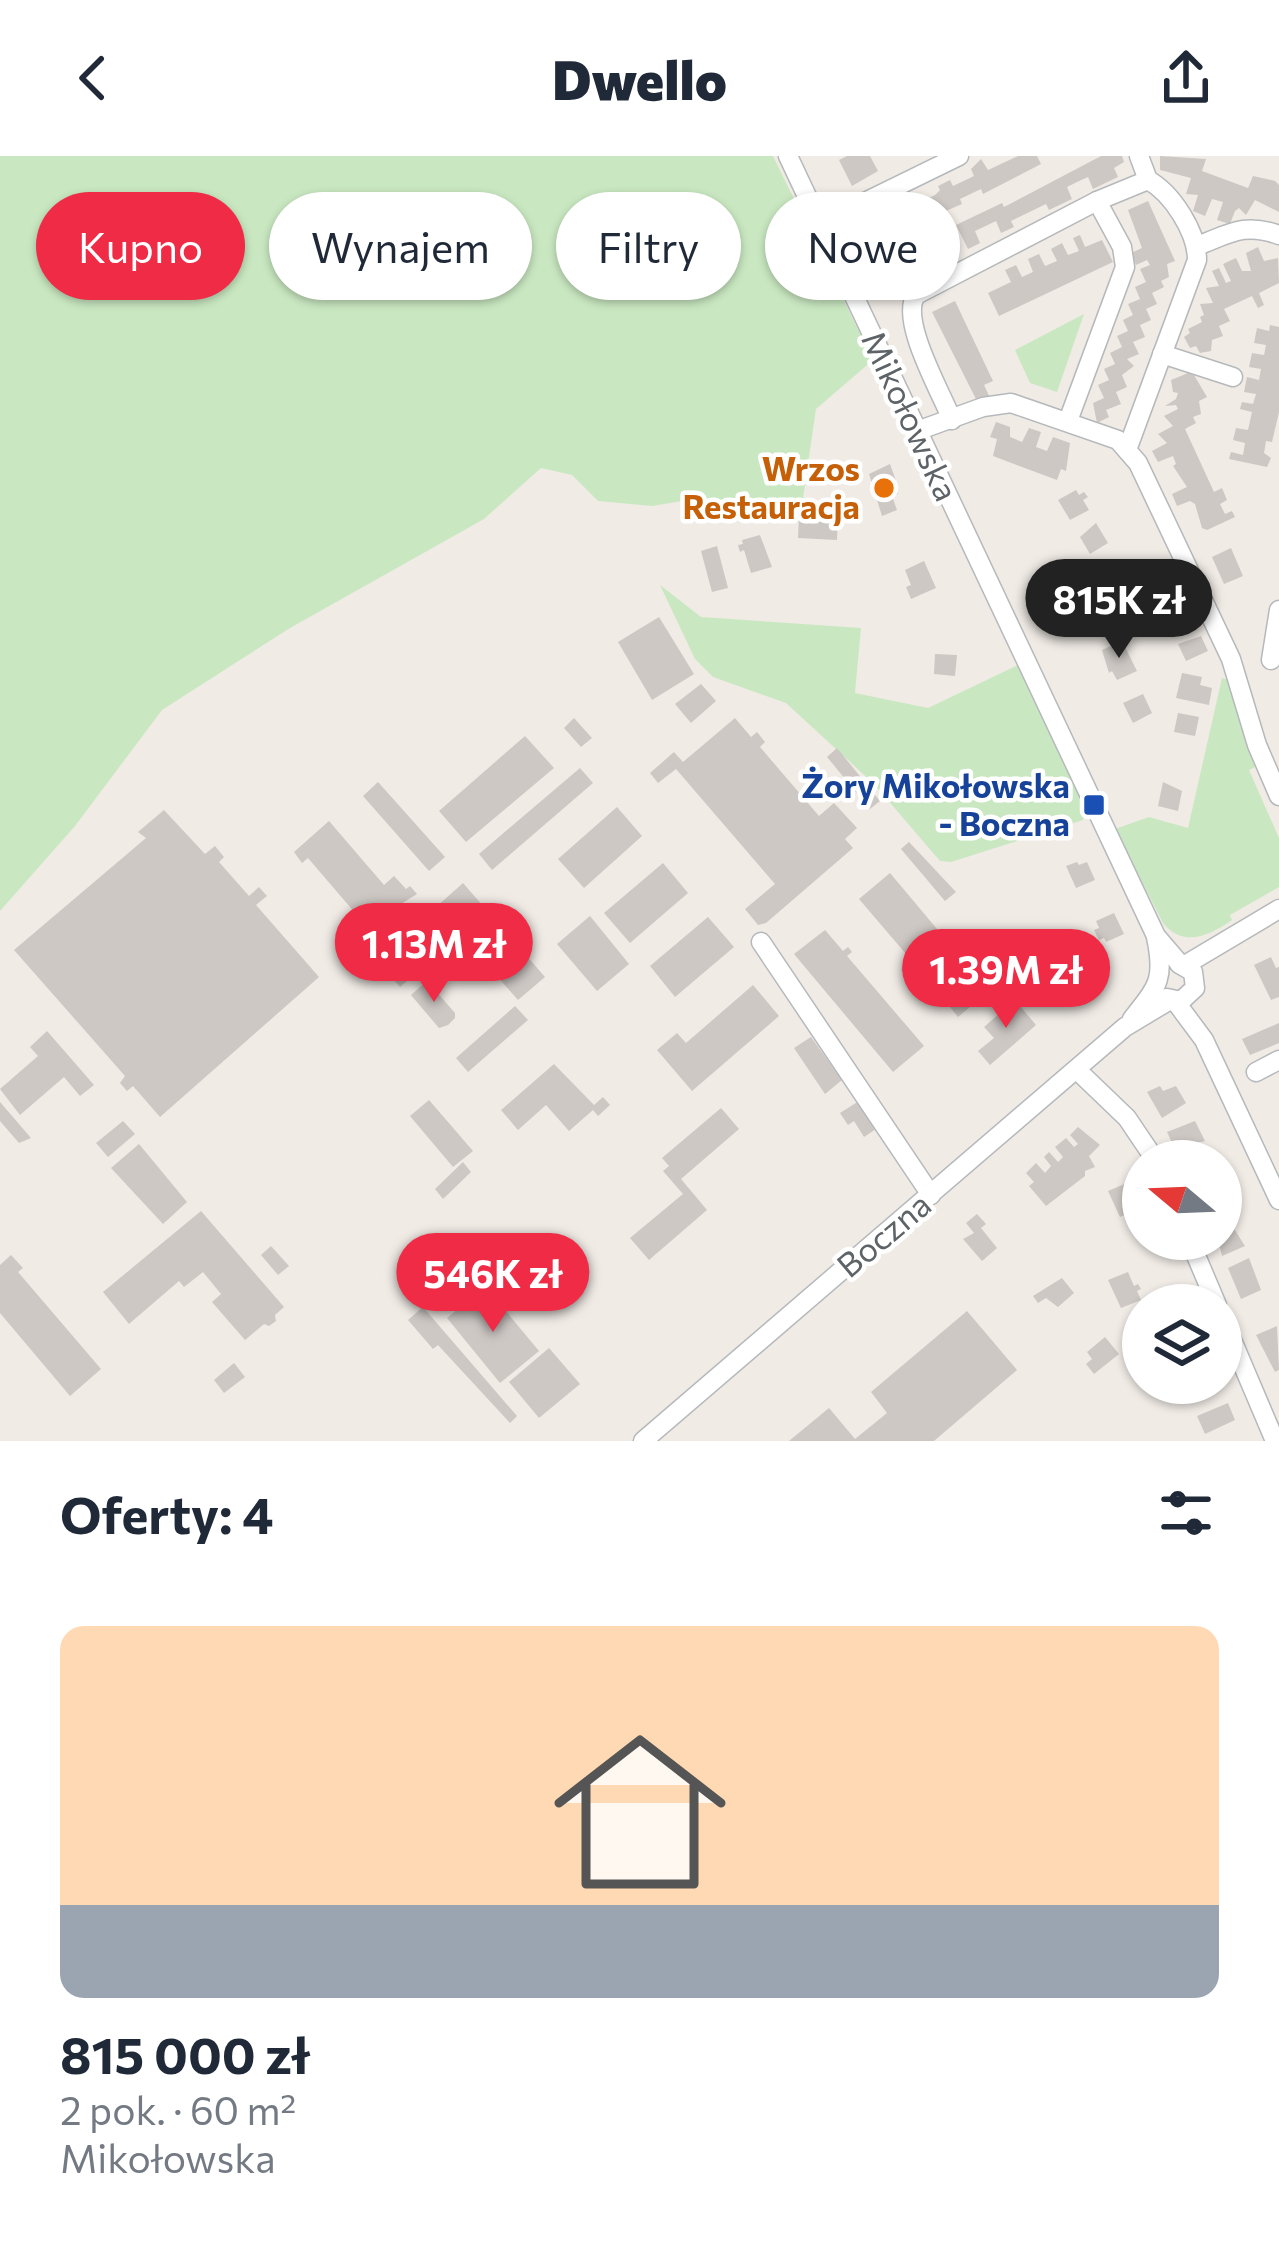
<!DOCTYPE html>
<html lang="pl">
<meta charset="utf-8">
<style>
body{margin:0;font-family:Commissioner,sans-serif;background:#f6f6f7;color:#1f2937;height:100vh;display:flex;flex-direction:column;font-size:45px;white-space:nowrap}
*{box-sizing:border-box;margin:0}
p{font-size:39px;color:#747a83}
.icon{flex:none;width:66px;height:66px;fill:none;stroke:currentColor;stroke-width:2;stroke-linecap:round;stroke-linejoin:round}
.map{position:relative;height:1285px;overflow:hidden}
.sheet{display:flex;flex-direction:column;background:#fff;flex:1}
.sheet>*{flex:none}
.guide{position:absolute;left:36px;top:36px;width:1209px;height:108px;display:flex;gap:24px}
.needle{width:78px;rotate:289deg}
.tools{position:absolute;left:1122px;top:984px;display:grid;gap:24px}
.tools a{display:grid;place-items:center;width:120px;height:120px;border-radius:50%;background:#fff;box-shadow:0 3px 9px #0004;font-size:60px}
.price{position:absolute;translate:-50% -102px;padding:0 27px;border-radius:42px;background:#f02b45;color:#fff;font-size:39px;line-height:78px;filter:drop-shadow(0 3px 6px #0008)}
.price::after{content:'';position:absolute;left:50%;top:72px;width:36px;height:27px;margin-left:-18px;background:inherit;clip-path:polygon(0 0,100% 0,50% 100%)}
.price.current{background:#222;color:#fff}
ul{padding:0;list-style:none}
li{display:grid;align-content:center;gap:24px;height:636px;padding:0 60px}
li+li{border-top:3px solid #e0e1e3}
li span{display:grid;place-items:center;height:372px;border-radius:24px;color:#555}
li>.icon{margin-inline-start:auto}
span .icon{width:216px;height:216px;fill:#fffc;stroke-width:1}
li b{font-size:51px}
h2{display:flex;justify-content:space-between;align-items:center;height:144px;padding:0 60px;font-size:51px}
.tag{padding:0 42px;border-radius:54px;background:#fff;box-shadow:0 3px 9px #0004;font-size:42px;line-height:108px}
.tag.current{background:#f02b45;color:#fff}
header{display:flex;justify-content:space-between;align-items:center;height:156px;padding:0 60px;background:#fff;font-size:54px;font-weight:800}
.map>svg:first-child{display:block}
.green{fill:#c9e8c1}
.building{fill:#cdc8c4}
.lines{fill:none;stroke-linecap:round;stroke-linejoin:round}
.minor-casing{stroke:#b6b9bc;stroke-width:21}
.minor{stroke:#fff;stroke-width:18}
.food-dot{fill:#e8710a;stroke:#fff;stroke-width:4.5}
.transit-dot{fill:#1a4fb4;stroke:#fff;stroke-width:4.5}
.labels{text-anchor:middle;stroke-width:9;stroke-linejoin:round;paint-order:stroke}
.street-label{font-size:33px;fill:#5d6366;stroke:#fff}
.food-label{font-size:33px;font-weight:bold;fill:#c56008;stroke:#fff;text-anchor:end}
.transit-label{font-size:33px;font-weight:bold;fill:#164399;stroke:#fff;text-anchor:end}
</style>
<header><svg class="icon" aria-label="back" viewBox="0 0 24 24"><path d="M15 5l-7 7 7 7"/></svg>Dwello<svg class="icon" aria-label="share" viewBox="0 0 24 24"><path d="M12 15V3M7 8l5-5 5 5M5 13v7h14v-7"/></svg></header>
<div class="map">
<svg width="1279" height="1285" viewBox="0 0 1279 1285">
<rect width="100%" height="100%" fill="#f0ebe5"/>
<!-- green -->
<g class="green">
<polygon points="0,0 773,0 873,204 816,253 802,349 755,361 700,342 652,350 598,345 572,319 541,312 484,363 290,472 162,554 75,670 0,755"/>
<polygon points="1084,158 1057,236 1030,227 1015,194"/>
<polygon points="660,429 701,461 861,472 855,537 928,552 1020,508 1086,650 1083,664 951,706 940,705 874,628 786,547 713,521 695,503"/>
<path d="M1222,522L1233,525L1259,609L1249,614L1279,682V731L1230,759L1232,764C1209,780 1183,792 1163,767L1115,673L1149,661L1188,672Z"/>
</g>
<!-- building -->
<g class="building">
<polygon points="847,0 870,0 878,15 852,30 839,4"/>
<polygon points="1018,0 1037,0 1041,8 983,38 981,33 960,43 962,48 902,74 904,77 891,84 889,79 879,84 873,71 880,67 880,60 892,53 895,59 935,39 940,34 938,30 950,24 953,30 974,20 971,13 981,3 988,14"/>
<polygon points="1101,0 1122,0 1124,6 1114,12 1118,21 1093,33 1088,21 1077,26 1067,31 1072,43 1049,54 1046,48 1011,65 1014,71 1001,77 996,65 975,75 980,87 968,93 956,69 1002,47 1004,51"/>
<polygon points="1160,0 1206,3 1202,15 1248,32 1253,20 1275,25 1279,29 1279,56 1255,44 1246,59 1239,52 1235,55 1230,68 1217,64 1223,46 1212,43 1205,60 1193,55 1198,39 1186,38 1191,22 1160,14"/>
<polygon points="1148,45 1175,105 1167,108 1169,121 1161,125 1164,131 1152,137 1157,148 1146,153 1151,164 1140,169 1145,181 1133,186 1139,198 1127,203 1134,210 1122,219 1127,231 1116,236 1121,248 1106,254 1109,261 1097,267 1093,247 1104,242 1098,229 1109,224 1104,213 1115,208 1110,197 1122,191 1117,180 1128,175 1123,164 1133,159 1128,148 1140,143 1135,131 1146,126 1140,113 1150,109 1147,104 1136,109 1131,97 1142,92 1128,54"/>
<polygon points="1080,79 1085,91 1102,84 1113,106 999,160 988,137 1011,126 1005,114 1016,109 1022,121 1033,116 1028,103 1039,98 1045,110 1057,105 1051,93 1062,87 1068,99 1079,95 1073,82"/>
<polygon points="933,80 943,101 919,110 921,115 910,122 906,114 895,119 887,102 929,86 927,82"/>
<polygon points="1258,91 1264,105 1278,102 1279,127 1259,137 1264,149 1258,152 1252,140 1224,153 1230,165 1219,170 1223,180 1212,184 1211,195 1200,197 1196,190 1190,192 1184,181 1190,177 1188,173 1202,166 1200,161 1204,159 1200,148 1213,147 1206,132 1219,130 1212,115 1219,112 1226,127 1231,125 1223,108 1236,102 1242,115 1251,115 1246,97"/>
<polygon points="955,145 993,225 984,229 990,242 978,247 932,156"/>
<polygon points="1270,169 1279,171 1279,256 1272,286 1266,285 1264,297 1271,302 1267,311 1229,303 1231,296 1243,299 1245,287 1233,284 1236,272 1248,274 1252,256 1240,253 1242,246 1253,248 1256,238 1244,236 1247,221 1259,224 1261,213 1249,211 1252,197 1264,199 1266,189 1254,187 1257,172 1269,175"/>
<polygon points="1188,217 1194,219 1207,241 1199,245 1201,258 1193,261 1196,267 1185,273 1214,336 1222,332 1227,344 1220,348 1225,358 1232,355 1235,361 1207,374 1202,372 1195,348 1190,345 1177,350 1172,338 1187,331 1173,310 1176,308 1173,300 1158,306 1152,295 1167,287 1158,278 1173,270 1164,260 1178,253 1176,249 1165,250 1176,243 1178,237 1173,236 1171,224"/>
<polygon points="996,266 1010,271 1010,281 1022,286 1029,272 1041,276 1036,291 1047,295 1053,281 1070,287 1066,315 1061,313 1057,324 993,300 997,283 990,281"/>
<polygon points="890,308 896,325 893,326 898,338 892,340 897,354 882,360 869,318"/>
<polygon points="1076,334 1079,339 1084,336 1088,341 1083,344 1089,354 1070,364 1058,344"/>
<polygon points="799,359 838,360 837,384 798,382"/>
<polygon points="1096,367 1108,387 1090,398 1080,381"/>
<polygon points="760,379 772,411 751,417 744,394 740,396 738,389 743,388 742,384"/>
<polygon points="717,390 728,432 712,436 701,395"/>
<polygon points="1231,392 1243,420 1224,428 1212,401"/>
<polygon points="924,405 936,432 911,443 906,431 911,429 905,414"/>
<polygon points="1168,412 1176,428 1143,443 1137,431 1150,425 1147,419"/>
<polygon points="1090,421 1096,424 1100,439 1082,449 1073,432"/>
<polygon points="1180,445 1188,463 1166,474 1157,456"/>
<polygon points="659,461 694,518 652,544 618,486"/>
<polygon points="1201,480 1208,495 1186,505 1178,488"/>
<polygon points="1122,485 1137,515 1117,524 1112,515 1109,517 1102,494"/>
<polygon points="935,498 957,499 955,520 934,518"/>
<polygon points="1182,517 1202,521 1200,529 1212,532 1209,549 1176,542"/>
<polygon points="701,528 716,545 691,567 675,548"/>
<polygon points="1143,538 1152,557 1133,567 1123,547"/>
<polygon points="1178,557 1199,561 1195,580 1174,576"/>
<polygon points="574,562 592,582 581,591 564,572"/>
<polygon points="735,562 751,581 757,576 765,586 760,591 819,660 834,647 857,672 845,683 853,692 766,767 758,769 745,753 775,728 676,613 658,627 650,617 674,596 683,606"/>
<polygon points="525,580 554,612 466,686 439,655"/>
<polygon points="837,592 880,645 870,653 827,601"/>
<polygon points="580,612 593,627 492,714 479,698"/>
<polygon points="378,626 445,701 429,715 363,640"/>
<polygon points="1163,626 1182,635 1178,655 1158,650"/>
<polygon points="617,651 642,680 584,732 558,703"/>
<polygon points="164,654 205,698 215,690 224,701 219,706 249,740 259,731 267,740 256,749 319,821 160,961 133,930 127,935 120,927 125,920 14,794 146,682 138,676"/>
<polygon points="329,665 384,729 394,720 406,733 410,730 417,738 401,748 405,753 374,779 308,702 302,707 294,696"/>
<polygon points="909,686 956,736 945,745 901,693"/>
<polygon points="1077,706 1079,709 1087,706 1095,724 1076,732 1066,710"/>
<polygon points="663,707 688,737 630,787 604,757"/>
<polygon points="890,717 989,835 958,861 919,813 908,822 901,814 912,805 859,743"/>
<polygon points="463,727 545,821 518,844 436,751"/>
<polygon points="1114,757 1124,778 1106,786 1104,782 1099,784 1094,774 1099,772 1096,765"/>
<polygon points="590,760 629,808 597,835 557,788"/>
<polygon points="708,761 734,791 675,841 650,810"/>
<polygon points="435,768 452,787 400,831 384,813"/>
<polygon points="825,774 843,795 848,791 852,796 847,800 924,890 893,916 794,798"/>
<polygon points="1009,795 1035,828 1021,839 995,807"/>
<polygon points="452,798 475,801 472,824 449,819"/>
<polygon points="1271,801 1276,812 1279,811 1279,841 1271,844 1254,809"/>
<polygon points="427,825 455,857 455,862 448,869 439,872 411,839"/>
<polygon points="753,829 779,860 692,935 657,894 677,877 686,887"/>
<polygon points="1015,844 1036,869 990,909 978,895 994,882 984,871"/>
<polygon points="515,850 528,864 468,916 456,902"/>
<polygon points="1279,867 1279,887 1250,899 1242,883"/>
<polygon points="47,875 94,929 80,940 64,921 20,959 0,933 38,900 30,891"/>
<polygon points="811,881 842,924 825,938 794,892"/>
<polygon points="554,908 594,949 603,941 610,949 598,960 593,954 569,975 546,949 518,974 501,954"/>
<polygon points="1160,930 1163,935 1176,930 1186,947 1162,962 1147,936"/>
<polygon points="429,944 473,995 453,1011 410,960"/>
<polygon points="859,945 876,973 864,981 854,965 848,969 840,957"/>
<polygon points="0,946 31,982 19,987 0,965"/>
<polygon points="721,952 739,973 681,1023 707,1054 649,1104 630,1082 683,1038 663,1015 669,1010 662,1002"/>
<polygon points="123,965 135,978 108,1001 96,987"/>
<polygon points="1195,965 1205,985 1175,993 1167,976"/>
<polygon points="1078,971 1100,989 1089,1000 1095,1011 1085,1015 1085,1020 1046,1050 1029,1030 1034,1026 1026,1017 1036,1007 1045,1017 1051,1010 1044,1001 1049,996 1058,1006 1063,1001 1055,991 1066,982 1074,991 1078,988 1070,979"/>
<polygon points="139,988 187,1046 163,1068 111,1012"/>
<polygon points="463,1006 471,1016 443,1043 435,1033"/>
<polygon points="1127,1027 1141,1052 1120,1061 1108,1035"/>
<polygon points="201,1055 284,1151 275,1159 276,1165 269,1170 264,1168 245,1184 212,1146 221,1138 203,1116 184,1131 179,1125 129,1168 103,1136"/>
<polygon points="977,1058 986,1068 981,1072 997,1092 982,1105 963,1083 974,1077 966,1067"/>
<polygon points="1233,1071 1245,1090 1222,1100 1218,1083 1221,1083 1221,1076"/>
<polygon points="271,1090 289,1110 278,1119 261,1099"/>
<polygon points="11,1099 23,1112 18,1116 101,1213 70,1240 0,1157 0,1109"/>
<polygon points="1249,1102 1261,1134 1241,1143 1228,1112"/>
<polygon points="1128,1116 1134,1130 1138,1128 1141,1133 1137,1135 1141,1144 1121,1152 1108,1124"/>
<polygon points="1062,1122 1074,1137 1058,1151 1046,1142 1038,1147 1033,1140"/>
<polygon points="485,1130 539,1195 500,1227 447,1162"/>
<polygon points="423,1151 517,1260 510,1267 438,1189 433,1193 408,1164"/>
<polygon points="967,1155 1017,1214 934,1285 789,1285 829,1252 855,1283 887,1257 871,1236"/>
<polygon points="1277,1170 1279,1214 1275,1216 1256,1179"/>
<polygon points="1105,1181 1119,1198 1094,1218 1086,1208 1092,1203 1087,1196"/>
<polygon points="549,1192 580,1228 539,1262 509,1226"/>
<polygon points="234,1207 245,1221 224,1237 214,1224"/>
<polygon points="1228,1247 1235,1264 1205,1278 1197,1260"/>
</g>
<g class="lines">
<!-- minor casing -->
<g class="minor-casing">
<g id="minor">
<polyline points="788,0 1156,780 1180,808"/>
<polyline points="1139,0 1148,24"/>
<polyline points="820,68 959,0"/>
<path d="M1197,90C1229,78 1244,66 1279,79"/>
<polyline points="1162,198 1233,221"/>
<path d="M952,264C941,236 899,164 916,139L1097,45L1148,24C1172,37 1197,76 1197,104L1127,294"/>
<polyline points="1068,265 1125,111 1122,91 1097,45"/>
<polyline points="917,275 983,251 1011,247 1118,284 1138,307 1231,503 1257,589 1279,640"/>
<polyline points="1271,504 1279,454"/>
<polyline points="761,786 931,1039"/>
<polyline points="1185,809 1279,753"/>
<polyline points="1167,842 1181,845 1195,832 1193,816 1179,808"/>
<polyline points="1175,845 1204,884 1279,1044"/>
<path d="M1132,863C1158,830 1165,824 1156,781"/>
<polyline points="1077,914 1127,962 1156,1005"/>
<polyline points="1256,916 1279,904"/>
<polyline points="1189,1083 1217,1149"/>
<polyline points="1221,1158 1275,1285"/>
<polyline points="643,1285 1125,871 1170,844"/>
</g>
</g>
<!-- minor -->
<use href="#minor" class="minor"/>
</g>
<!-- markers -->
<circle class="food-dot" cx="884" cy="332" r="12"/>
<rect class="transit-dot" x="1082" y="637" width="24" height="24" rx="6"/>
<g class="labels">
<!-- street labels -->
<g class="street-label">
<text transform="translate(910 260) rotate(65)" y="12">Mikołowska</text>
<text transform="translate(884 1079) rotate(-40)" y="12">Boczna</text>
</g>
<!-- food labels -->
<g class="food-label">
<text x="860" y="325">Wrzos<tspan x="860" dy="38">Restauracja</tspan></text>
</g>
<!-- transit labels -->
<g class="transit-label">
<text x="1070" y="642">Żory Mikołowska<tspan x="1070" dy="38">- Boczna</tspan></text>
</g>
</g>
</svg>
<div class="tools">
<a><svg class="needle" viewBox="-14 -14 28 28"><path d="M0-13l5 13h-10z" fill="#e53935"/><path d="M0 13l5-13h-10z" fill="#747a83"/></svg></a>
<a><svg class="icon" aria-label="layers" viewBox="0 0 24 24"><path d="M12 4l9 5-9 5-9-5zM3 14l9 5 9-5"/></svg></a>
</div>
<b class="price current" style="left:1119px;top:505px">815K zł</b>
<b class="price" style="left:434px;top:849px">1.13M zł</b>
<b class="price" style="left:1006px;top:875px">1.39M zł</b>
<b class="price" style="left:493px;top:1179px">546K zł</b>
<div class="guide">
<a class="tag current">Kupno</a>
<a class="tag">Wynajem</a>
<a class="tag">Filtry</a>
<a class="tag">Nowe</a>
</div>
</div>
<section class="sheet">
<h2>Oferty: 4<svg class="icon" aria-label="filters" viewBox="0 0 24 24"><path d="M4 7h16M4 17h16"/><circle cx="9" cy="7" r="2"/><circle cx="15" cy="17" r="2"/></svg></h2>
<ul>
<li><span style="background:linear-gradient(#ffd9b3 75%,#9aa5b1 0)"><svg class="icon" aria-label="home" viewBox="0 0 24 24"><path d="M3 11l9-7 9 7M6 9v11h12V9"/></svg></span><div><b>815 000 zł</b><p>2 pok. · 60 m²</p><p>Mikołowska</p></div></li>
</ul>
</section>
